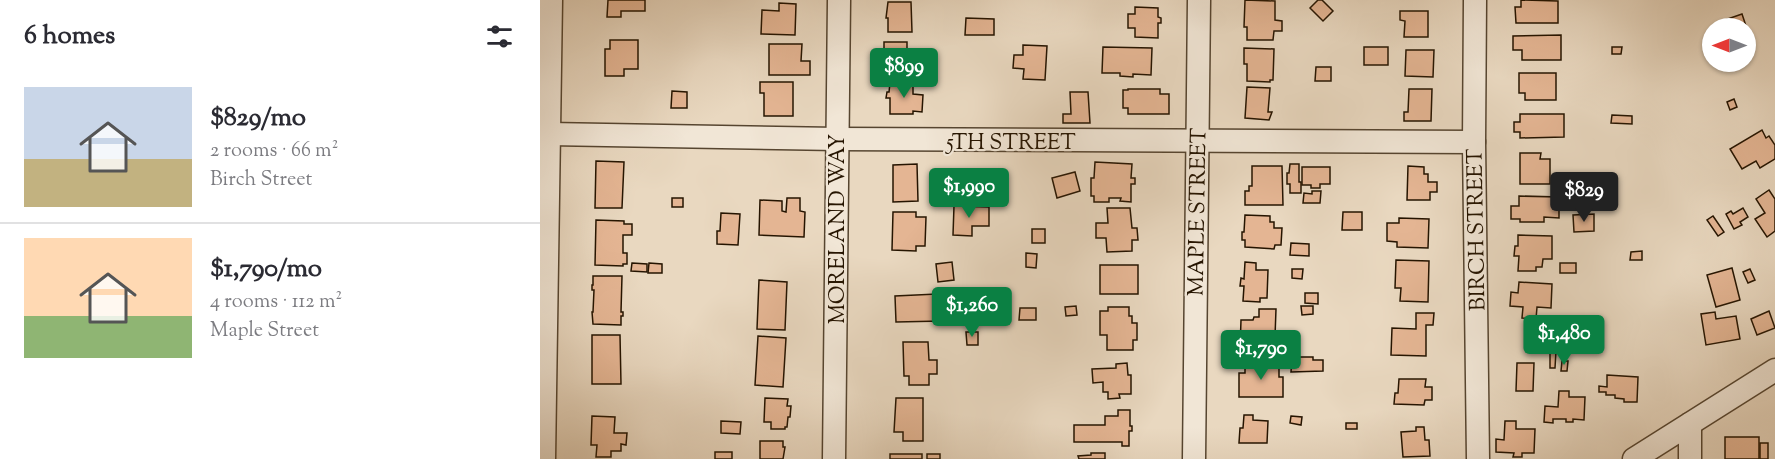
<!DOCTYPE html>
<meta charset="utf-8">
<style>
body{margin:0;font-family:"Sorts Mill Goudy",serif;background:#f7f7f7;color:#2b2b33;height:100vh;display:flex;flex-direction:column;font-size:22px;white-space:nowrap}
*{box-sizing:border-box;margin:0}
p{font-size:20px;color:#7c7c81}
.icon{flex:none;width:33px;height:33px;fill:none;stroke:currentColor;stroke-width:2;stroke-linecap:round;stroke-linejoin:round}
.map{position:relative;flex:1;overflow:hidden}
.sheet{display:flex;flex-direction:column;background:#fff;width:540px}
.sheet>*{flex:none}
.needle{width:39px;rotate:270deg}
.fabs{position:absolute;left:1162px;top:18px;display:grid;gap:12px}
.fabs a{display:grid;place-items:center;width:54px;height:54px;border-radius:50%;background:#fff;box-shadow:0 2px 4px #0004;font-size:30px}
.price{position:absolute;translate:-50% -51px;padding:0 14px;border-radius:6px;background:#0b8043;color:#fff;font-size:20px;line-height:39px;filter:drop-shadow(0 2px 3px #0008)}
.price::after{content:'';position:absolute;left:50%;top:36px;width:18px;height:14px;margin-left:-9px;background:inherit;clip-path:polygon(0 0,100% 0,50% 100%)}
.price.active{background:#222;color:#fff}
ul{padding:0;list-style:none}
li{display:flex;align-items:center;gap:18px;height:150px;padding:0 24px}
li+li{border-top:2px solid #e1e1e2}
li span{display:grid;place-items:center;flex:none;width:168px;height:120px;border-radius:0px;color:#555}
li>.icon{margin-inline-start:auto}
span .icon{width:72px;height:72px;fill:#fffc;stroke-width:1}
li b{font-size:26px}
h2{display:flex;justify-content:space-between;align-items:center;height:72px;padding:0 24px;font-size:26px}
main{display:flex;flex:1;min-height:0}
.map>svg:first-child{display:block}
.building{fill:#e4b593;stroke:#251400;stroke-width:1.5}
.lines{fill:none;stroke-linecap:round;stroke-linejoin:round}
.minor-casing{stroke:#564530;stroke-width:25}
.minor{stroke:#f1e6d6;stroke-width:22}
.labels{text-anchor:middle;stroke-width:4.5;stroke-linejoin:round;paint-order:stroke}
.street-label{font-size:22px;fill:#251400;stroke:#f1e6d6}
</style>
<main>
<section class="sheet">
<h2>6 homes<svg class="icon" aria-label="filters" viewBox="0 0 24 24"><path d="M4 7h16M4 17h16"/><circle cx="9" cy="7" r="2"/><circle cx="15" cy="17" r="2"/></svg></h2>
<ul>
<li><span style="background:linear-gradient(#c9d6e8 60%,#c2b280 0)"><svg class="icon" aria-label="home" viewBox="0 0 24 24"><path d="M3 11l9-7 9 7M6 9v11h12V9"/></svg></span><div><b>$829/mo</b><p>2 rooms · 66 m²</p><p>Birch Street</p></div></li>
<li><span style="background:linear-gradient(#ffd9b3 65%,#8fb573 0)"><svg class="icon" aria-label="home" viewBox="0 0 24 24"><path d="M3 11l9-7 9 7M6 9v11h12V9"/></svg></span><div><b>$1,790/mo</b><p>4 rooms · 112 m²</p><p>Maple Street</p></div></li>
</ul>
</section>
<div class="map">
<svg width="1235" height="459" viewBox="0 0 1235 459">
<rect width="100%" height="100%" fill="#e9d8c0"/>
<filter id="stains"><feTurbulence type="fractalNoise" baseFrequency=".00333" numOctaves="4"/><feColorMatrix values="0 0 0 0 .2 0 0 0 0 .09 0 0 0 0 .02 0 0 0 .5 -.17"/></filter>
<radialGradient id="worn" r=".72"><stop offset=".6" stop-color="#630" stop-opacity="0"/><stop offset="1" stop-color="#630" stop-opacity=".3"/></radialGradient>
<!-- building -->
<g class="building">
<polygon points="68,0 105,0 105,11 81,11 81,17 67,17"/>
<polygon points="705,0 735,1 735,20 742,21 742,31 734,31 733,40 707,40 707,27 704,27"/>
<polygon points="778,0 782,0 793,11 783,21 770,8"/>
<polygon points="981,0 1018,1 1018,23 976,23 975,7 981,7"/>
<polygon points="348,2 371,2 372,32 348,32 348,18 346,18"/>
<polygon points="239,3 256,4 255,35 221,34 222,10 239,11"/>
<polygon points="595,7 618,8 618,17 621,18 621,23 618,23 618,38 595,37 595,28 588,28 588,14 595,14"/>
<polygon points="860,11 888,11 888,37 864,37 865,21 860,20"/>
<polygon points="1202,14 1213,47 1206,50 1206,28 1181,28 1179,22"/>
<polygon points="426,18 454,19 454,35 425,35"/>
<polygon points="1021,35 1021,60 982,60 982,50 973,50 973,36"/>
<polygon points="70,40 98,40 98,69 84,69 84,76 65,76 65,49 70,49"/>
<polygon points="344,42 367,42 367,67 364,67 364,74 344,74 344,58 341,58 341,50 344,50"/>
<polygon points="229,44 262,44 261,61 270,61 270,75 229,75"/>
<polygon points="483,45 507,46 505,80 483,79 484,69 473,68 474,55 483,55"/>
<polygon points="563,47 612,48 611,75 593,74 593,77 580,76 580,73 562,73"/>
<rect x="824" y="47" width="24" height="18"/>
<polygon points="1072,47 1082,47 1081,54 1072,54"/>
<polygon points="704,48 734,49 733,80 730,80 730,82 707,81 707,64 704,64"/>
<polygon points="866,50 894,50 893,77 865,76"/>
<polygon points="776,67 791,67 791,81 775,81"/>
<polygon points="979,73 1016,73 1016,100 985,100 985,93 979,93"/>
<polygon points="220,82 253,82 253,116 224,116 224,93 220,93"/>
<polygon points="350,83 373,84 373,94 383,95 382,112 373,111 373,114 350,114 350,98 346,98 347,92 349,92"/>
<polygon points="707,87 730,88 728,112 732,112 729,120 705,118"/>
<polygon points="588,89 620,89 620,94 629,94 629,114 588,114 588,108 583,108 583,90 588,90"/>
<polygon points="869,89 892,89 891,121 864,121 864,112 868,112"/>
<polygon points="132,91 147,92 147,108 131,108"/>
<polygon points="530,92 548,92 550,123 523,123 523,114 531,114"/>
<polygon points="1194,99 1197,107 1190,110 1187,102"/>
<polygon points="980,114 1024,114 1024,137 980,138 980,132 974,132 974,122 980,122"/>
<polygon points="1072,115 1092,116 1092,124 1071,123"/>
<polygon points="1222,130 1226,138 1229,136 1235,145 1235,159 1220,168 1216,161 1202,169 1190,149"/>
<polygon points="980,153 1001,153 1000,159 1010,159 1010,184 980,184"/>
<polygon points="56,161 84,162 82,208 55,208"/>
<polygon points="555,162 592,164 591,178 595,178 595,184 591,184 591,202 580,201 581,198 569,198 569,202 554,202 554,196 551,196 551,178 554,178"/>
<polygon points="377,164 378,201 353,202 353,165"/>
<polygon points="750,164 759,164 759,182 761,182 761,193 750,193 750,184 747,184 747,173 749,173"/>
<polygon points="712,166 742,166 743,205 705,205 705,191 709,191 709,186 712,186"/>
<polygon points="868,166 884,167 884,174 888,174 888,182 897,182 897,192 890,192 890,200 867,200"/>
<polygon points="762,167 790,167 790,184 780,184 780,188 771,188 771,185 762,185"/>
<polygon points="535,172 540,191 517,198 512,178"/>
<polygon points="1047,189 1066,190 1065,202 1047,201"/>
<polygon points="1229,190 1235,199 1235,231 1227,237 1215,219 1225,213 1216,199"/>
<polygon points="772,191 781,191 780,203 763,203 764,193 772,194"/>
<polygon points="979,196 1019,197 1019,218 1004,217 1004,222 980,222 980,219 971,219 971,206 979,206"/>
<rect x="132" y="198" width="11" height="9"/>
<polygon points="247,198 260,198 260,211 265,212 264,237 219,235 220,200 242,201 242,211 246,212"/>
<polygon points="414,206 449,207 449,226 432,226 432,236 413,235"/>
<polygon points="567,208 590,208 592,228 597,228 598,240 592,240 592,251 567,252 566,238 556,238 556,223 568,223"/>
<polygon points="1203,208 1208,217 1200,222 1202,225 1194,229 1186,214 1191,211 1193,214"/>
<polygon points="353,212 376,212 376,217 386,217 385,246 376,246 376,251 352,250"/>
<polygon points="803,212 822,212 822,230 802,230"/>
<polygon points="181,213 200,214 198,245 177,244 177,231 180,231"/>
<polygon points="1054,214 1054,231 1034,232 1033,215"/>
<polygon points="705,215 730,216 730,222 734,222 734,228 742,228 741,245 735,245 734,249 705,247 705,240 702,240 702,232 704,232"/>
<polygon points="1173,216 1184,232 1178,236 1167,220"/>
<polygon points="859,218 889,219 888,248 857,247 857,242 847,241 847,223 859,223"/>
<polygon points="56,220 84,221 84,224 92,224 92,235 83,235 83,253 87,253 87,264 83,264 83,266 55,265"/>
<rect x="492" y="229" width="13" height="14"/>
<polygon points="978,235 1012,236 1012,259 1003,259 1002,267 996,267 996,271 978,271 979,256 974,256 975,246 978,246"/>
<polygon points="751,243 769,244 769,256 750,255"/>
<polygon points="1102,251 1102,260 1090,260 1091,252"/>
<polygon points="486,253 497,254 496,268 486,267"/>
<polygon points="856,260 889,261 888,302 860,301 861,288 855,288"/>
<polygon points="412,262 414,280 398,282 396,264"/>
<polygon points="705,262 716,263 716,270 728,270 727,298 720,298 720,302 703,301 704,286 700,286 701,278 704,279"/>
<polygon points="92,263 107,264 107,272 91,271"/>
<polygon points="109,263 122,264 122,273 108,273"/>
<rect x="1020" y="263" width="16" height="10"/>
<rect x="560" y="265" width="38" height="29"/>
<polygon points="1192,268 1200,300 1176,307 1167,275"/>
<polygon points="752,269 763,269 762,279 752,278"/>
<polygon points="1210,269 1215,280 1208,283 1203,272"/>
<polygon points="53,276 82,276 81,312 83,312 83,316 81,316 81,325 53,324 52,312 53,312 54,290 52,290 52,285 53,285"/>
<polygon points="219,280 247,282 245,330 217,329"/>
<polygon points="979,282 1012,284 1011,308 997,307 996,319 982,318 983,307 970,306 971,292 978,293"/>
<polygon points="765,293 778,293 778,304 765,303"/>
<polygon points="397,294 397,297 402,297 402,321 356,322 355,296"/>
<polygon points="536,306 537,315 526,316 525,307"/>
<polygon points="761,306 773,306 773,314 762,315"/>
<polygon points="568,307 589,307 589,316 592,316 592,323 597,323 597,340 593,340 593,350 567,350 567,335 560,335 560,311 568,311"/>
<polygon points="480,308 496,308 496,320 479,320"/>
<polygon points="719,309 736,309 735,337 733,337 732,351 700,350 701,320 713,320 714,317 719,317"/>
<polygon points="1229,311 1235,328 1217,335 1211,319"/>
<polygon points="1175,312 1176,319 1196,316 1200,339 1166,345 1161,314"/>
<polygon points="876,313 894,313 893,325 886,325 886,356 851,355 852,328 876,329"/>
<polygon points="426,332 438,332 438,345 427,345"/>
<polygon points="52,335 80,335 81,384 52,384"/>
<polygon points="218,336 246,338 243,387 215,385"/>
<polygon points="363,342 388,342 389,360 397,360 397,374 389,374 389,385 369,385 369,376 364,376"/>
<polygon points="1010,351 1016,351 1015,368 1010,368"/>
<polygon points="752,357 773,357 773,360 783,360 783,371 751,372"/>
<polygon points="727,361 727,367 739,367 739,377 743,377 743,397 699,397 699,373 705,373 705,366 711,366 711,362"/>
<polygon points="1022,361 1028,361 1027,371 1021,371"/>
<polygon points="587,363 588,375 591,375 591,394 579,394 580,398 568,399 568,392 563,392 563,382 553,383 552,369 576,368 576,364"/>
<polygon points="977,363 994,363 993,391 976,391"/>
<polygon points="1067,375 1098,377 1097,402 1084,402 1084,399 1075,398 1075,395 1066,395 1066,392 1059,392 1059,386 1067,387"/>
<polygon points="859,379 886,379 885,387 892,387 892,400 885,400 884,405 854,404 855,393 858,393"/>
<polygon points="1019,391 1029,391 1029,397 1045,397 1044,420 1033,419 1033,422 1026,422 1026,419 1013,419 1013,423 1004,422 1005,406 1018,407"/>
<polygon points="225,398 248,399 247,406 251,406 250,417 248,417 247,427 245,427 245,429 231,429 231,422 224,422"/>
<polygon points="356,398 383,398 383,441 363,441 363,432 354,432"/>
<polygon points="578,410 590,410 590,426 592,426 592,431 589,431 589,446 582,446 582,442 534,442 534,425 565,425 565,416 578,416"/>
<polygon points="704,415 713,415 713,420 728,421 727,443 699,443 700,428 703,428"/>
<polygon points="52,416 75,417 74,433 87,433 86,445 81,444 81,451 71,451 71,457 56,457 57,445 51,445"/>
<polygon points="751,416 762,417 761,425 750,423"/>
<polygon points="181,421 201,422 200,434 181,433"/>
<polygon points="965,421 976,421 976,429 995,429 994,453 982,453 982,457 973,457 974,453 956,452 956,439 964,440"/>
<rect x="806" y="423" width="11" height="6"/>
<polygon points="876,427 884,427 885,440 889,440 890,456 863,457 861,432 876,431"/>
<rect x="1185" y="437" width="34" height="22"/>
<polygon points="220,441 243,441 243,447 245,447 243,459 220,459"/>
<rect x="1220" y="443" width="8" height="16"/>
<rect x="175" y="452" width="17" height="7"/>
<polygon points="551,453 565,453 565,459 539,459 538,456 551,455"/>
<rect x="350" y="454" width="32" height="5"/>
<rect x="387" y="454" width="13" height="5"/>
</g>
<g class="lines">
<!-- minor casing -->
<g class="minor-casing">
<g id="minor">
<polyline points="935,0 934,142 938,459"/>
<polyline points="9,134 297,139 934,142"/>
<polyline points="4,459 11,0"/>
<polyline points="294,459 299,0"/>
<polyline points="654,459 659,0"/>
<polyline points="1094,459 1235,370"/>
<polyline points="1150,459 1150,424"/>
</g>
</g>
<!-- minor -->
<use href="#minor" class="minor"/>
</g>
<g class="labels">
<!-- street labels -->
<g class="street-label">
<text x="471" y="149">5TH STREET</text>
<text transform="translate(656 212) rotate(-89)" y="8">MAPLE STREET</text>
<text transform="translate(296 229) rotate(-90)" y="8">MORELAND WAY</text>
<text transform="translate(935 230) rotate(-91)" y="8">BIRCH STREET</text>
</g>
</g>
<rect width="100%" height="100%" filter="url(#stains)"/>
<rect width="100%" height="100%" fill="url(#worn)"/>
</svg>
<div class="fabs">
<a><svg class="needle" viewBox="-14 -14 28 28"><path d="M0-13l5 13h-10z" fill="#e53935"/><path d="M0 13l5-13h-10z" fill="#7c7c81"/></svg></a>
</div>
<b class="price" style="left:364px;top:99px">$899</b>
<b class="price" style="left:429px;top:219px">$1,990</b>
<b class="price active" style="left:1044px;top:223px">$829</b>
<b class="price" style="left:432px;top:338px">$1,260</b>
<b class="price" style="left:1024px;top:366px">$1,480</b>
<b class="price" style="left:721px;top:381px">$1,790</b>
</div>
</main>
